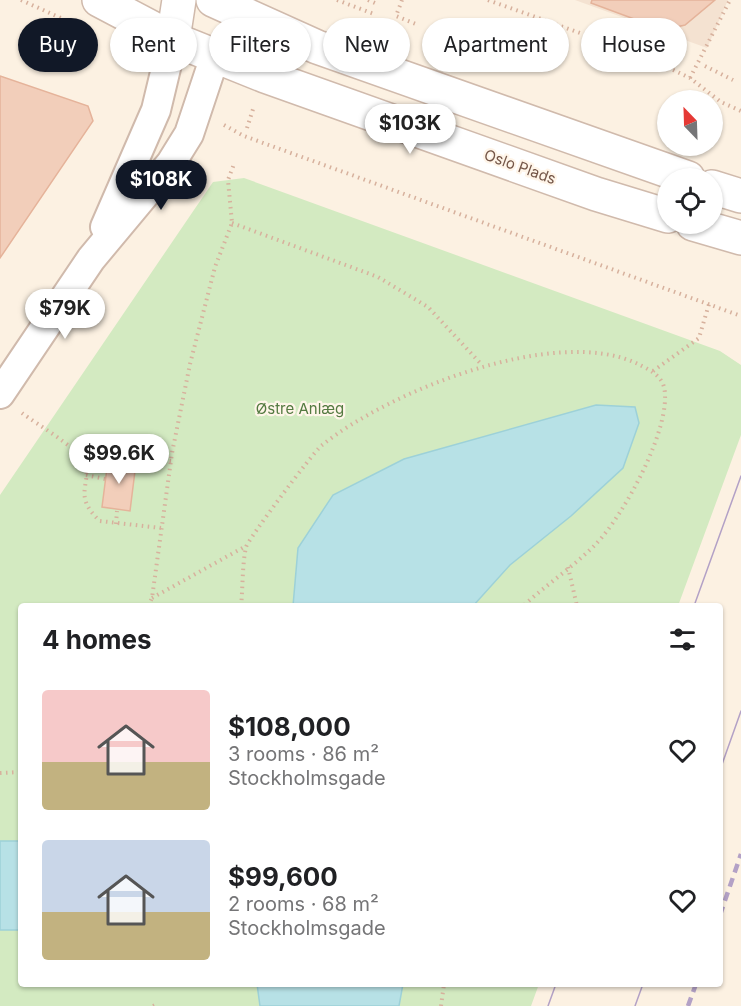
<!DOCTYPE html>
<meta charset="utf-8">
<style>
body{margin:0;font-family:Inter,sans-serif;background:#f2f2f2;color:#202124;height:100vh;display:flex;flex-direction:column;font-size:22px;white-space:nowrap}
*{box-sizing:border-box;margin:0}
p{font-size:20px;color:#757577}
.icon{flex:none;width:33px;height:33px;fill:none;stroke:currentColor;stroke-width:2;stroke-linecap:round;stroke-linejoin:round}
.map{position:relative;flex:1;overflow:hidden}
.side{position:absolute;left:18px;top:603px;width:705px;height:384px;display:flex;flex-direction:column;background:#fff;border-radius:6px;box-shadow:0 2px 4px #0004}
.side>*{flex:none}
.guide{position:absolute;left:18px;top:18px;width:705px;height:54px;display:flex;gap:12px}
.needle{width:39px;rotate:337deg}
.tools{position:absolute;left:657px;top:90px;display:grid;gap:12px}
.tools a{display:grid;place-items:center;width:66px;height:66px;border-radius:50%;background:#fff;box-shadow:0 2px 4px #0004;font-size:30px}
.price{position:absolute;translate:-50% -51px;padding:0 14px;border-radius:21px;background:#fff;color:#222;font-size:20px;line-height:39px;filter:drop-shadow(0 2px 3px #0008)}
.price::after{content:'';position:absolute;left:50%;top:36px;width:18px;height:14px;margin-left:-9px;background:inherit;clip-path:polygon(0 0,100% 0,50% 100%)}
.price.on{background:#111827;color:#fff}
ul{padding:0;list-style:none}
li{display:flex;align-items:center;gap:18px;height:150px;padding:0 24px}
li span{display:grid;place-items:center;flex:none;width:168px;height:120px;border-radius:6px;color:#555}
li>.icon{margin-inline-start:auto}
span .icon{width:72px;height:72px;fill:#fffc;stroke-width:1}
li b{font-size:26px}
h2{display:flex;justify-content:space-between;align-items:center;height:72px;padding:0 24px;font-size:26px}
.tag{padding:0 21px;border-radius:27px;background:#fff;box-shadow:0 2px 4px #0004;font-size:21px;line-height:54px}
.tag.on{background:#111827;color:#fff}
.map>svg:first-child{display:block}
.residential{fill:#f4e2d1}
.green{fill:#d3eac1}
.water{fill:#b7e1e6;stroke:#9dd1d8;stroke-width:1.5}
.building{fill:#f2ceba;stroke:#e5b39a;stroke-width:1.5}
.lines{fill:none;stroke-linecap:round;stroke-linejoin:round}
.minor-casing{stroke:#d0baac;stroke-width:32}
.tertiary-casing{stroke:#d0baac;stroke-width:36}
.path{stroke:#d7b19d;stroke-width:4;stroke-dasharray:1.5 4.5;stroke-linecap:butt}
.minor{stroke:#fff;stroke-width:28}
.tertiary{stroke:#fff;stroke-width:33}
.tram{stroke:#b3a1c6;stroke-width:1.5}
.rail{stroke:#b3a1c6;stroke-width:4.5;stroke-dasharray:9 6;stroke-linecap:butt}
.labels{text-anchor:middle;stroke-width:4.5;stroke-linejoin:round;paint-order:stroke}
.street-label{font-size:15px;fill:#745648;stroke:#fff5e9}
.park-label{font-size:15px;fill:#547a41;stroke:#fff5e9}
</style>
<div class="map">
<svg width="741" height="1006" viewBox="0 0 741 1006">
<rect width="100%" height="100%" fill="#fcf1e2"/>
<!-- residential -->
<polygon class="residential" points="575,0 728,0 707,48"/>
<!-- green -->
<polygon class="green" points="244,178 720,351 741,365 741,435 678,606 21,606 21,984 539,984 531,1006 0,1006 0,495 213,182"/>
<!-- water -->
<g class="water">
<polygon points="596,405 635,407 639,423 623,468 571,516 510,565 473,606 293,606 298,548 333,495 404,459"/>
<rect x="0" y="841" width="21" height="89"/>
<polygon points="257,984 403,984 399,1006 260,1006"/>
</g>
<!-- building -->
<g class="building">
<polygon points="592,0 715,0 685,25 672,28 653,26 591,3"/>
<polygon points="0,76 88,106 93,121 0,258"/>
<polygon points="108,460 136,463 130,511 102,507"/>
</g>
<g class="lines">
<!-- minor casing -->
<g class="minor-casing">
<g id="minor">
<polyline points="105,227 156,110 173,39"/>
<polyline points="0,394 91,259 171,163 189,134 215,56"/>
</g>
</g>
<!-- tertiary casing -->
<g class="tertiary-casing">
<g id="tertiary">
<polyline points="99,0 173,39 265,76 596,194 668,216"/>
<polyline points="213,0 317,47 688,178"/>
<polyline points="173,39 179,0"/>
<polyline points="712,187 741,196"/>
<polyline points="693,224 741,238"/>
</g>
</g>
<!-- path -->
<g class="path">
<polyline points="21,0 74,24"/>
<polyline points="337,0 374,14"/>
<polyline points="368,0 377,4"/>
<polyline points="402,0 396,16 416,24"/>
<polyline points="488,0 644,56 690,78 721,102 741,111"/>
<polyline points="705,66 733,80"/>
<polyline points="690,78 730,0"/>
<polyline points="224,125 244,136 741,316"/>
<polyline points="247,128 254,106"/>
<polyline points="232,223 378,277 428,307 482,365"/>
<polyline points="653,371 699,338 709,304"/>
<path d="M22,413C38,425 73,445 83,460C95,482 70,494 100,521L161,528"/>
<polyline points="126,461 127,456 171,461"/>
<polyline points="86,475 105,479"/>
<polyline points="116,524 117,511"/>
<polyline points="568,567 577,606"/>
<polyline points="152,598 246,546"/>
<polyline points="148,606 152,598 172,453 190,364 215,267 232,223 228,180 234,164"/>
<path d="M241,606C243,587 242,566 246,547C249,538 312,454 321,446C387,392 556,324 638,364C648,369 661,375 664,387C673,426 623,517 595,545C573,567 546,585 523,606"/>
<polyline points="0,773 21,772"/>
<polyline points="153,1006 158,1004"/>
<polyline points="441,1006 444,984"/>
</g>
<!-- minor -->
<use href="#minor" class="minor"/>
<!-- tertiary -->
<use href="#tertiary" class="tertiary"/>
<!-- tram -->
<g class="tram">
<polyline points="694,606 741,476"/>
<polyline points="720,770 741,711"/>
<polyline points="548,1006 556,984"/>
<polyline points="635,1006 643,984"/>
</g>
<!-- rail -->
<g class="rail">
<polyline points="720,915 741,854"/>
<polyline points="688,1006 696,984"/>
</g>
</g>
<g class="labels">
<!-- street labels -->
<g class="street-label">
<text transform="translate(520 167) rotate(20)" y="5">Oslo Plads</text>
</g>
<!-- park labels -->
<g class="park-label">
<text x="300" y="414">Østre Anlæg</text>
</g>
</g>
</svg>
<div class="tools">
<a><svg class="needle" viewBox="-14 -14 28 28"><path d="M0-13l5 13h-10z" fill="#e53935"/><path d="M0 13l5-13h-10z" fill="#757577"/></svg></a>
<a><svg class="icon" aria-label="locate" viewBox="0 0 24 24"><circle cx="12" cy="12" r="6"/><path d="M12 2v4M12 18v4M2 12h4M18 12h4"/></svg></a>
</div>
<b class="price" style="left:410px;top:155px">$103K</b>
<b class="price on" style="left:161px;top:211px">$108K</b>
<b class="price" style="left:65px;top:340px">$79K</b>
<b class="price" style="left:119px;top:485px">$99.6K</b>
<div class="guide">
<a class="tag on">Buy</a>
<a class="tag">Rent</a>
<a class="tag">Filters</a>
<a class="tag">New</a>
<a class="tag">Apartment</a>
<a class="tag">House</a>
</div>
<section class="side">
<h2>4 homes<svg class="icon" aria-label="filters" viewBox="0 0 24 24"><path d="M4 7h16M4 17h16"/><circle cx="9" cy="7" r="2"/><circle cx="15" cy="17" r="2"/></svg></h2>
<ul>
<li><span style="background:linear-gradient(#f6c9c9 60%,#c2b280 0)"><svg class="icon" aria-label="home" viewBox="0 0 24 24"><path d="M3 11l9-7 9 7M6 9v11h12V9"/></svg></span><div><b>$108,000</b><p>3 rooms · 86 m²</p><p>Stockholmsgade</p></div><svg class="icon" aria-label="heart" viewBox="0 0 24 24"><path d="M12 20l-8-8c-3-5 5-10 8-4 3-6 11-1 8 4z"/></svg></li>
<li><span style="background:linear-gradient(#c9d6e8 60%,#c2b280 0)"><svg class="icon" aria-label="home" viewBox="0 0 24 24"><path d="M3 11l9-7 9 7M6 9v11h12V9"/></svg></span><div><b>$99,600</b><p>2 rooms · 68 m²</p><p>Stockholmsgade</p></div><svg class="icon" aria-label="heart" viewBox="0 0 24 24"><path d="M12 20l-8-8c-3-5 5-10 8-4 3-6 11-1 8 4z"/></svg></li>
</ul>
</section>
</div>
